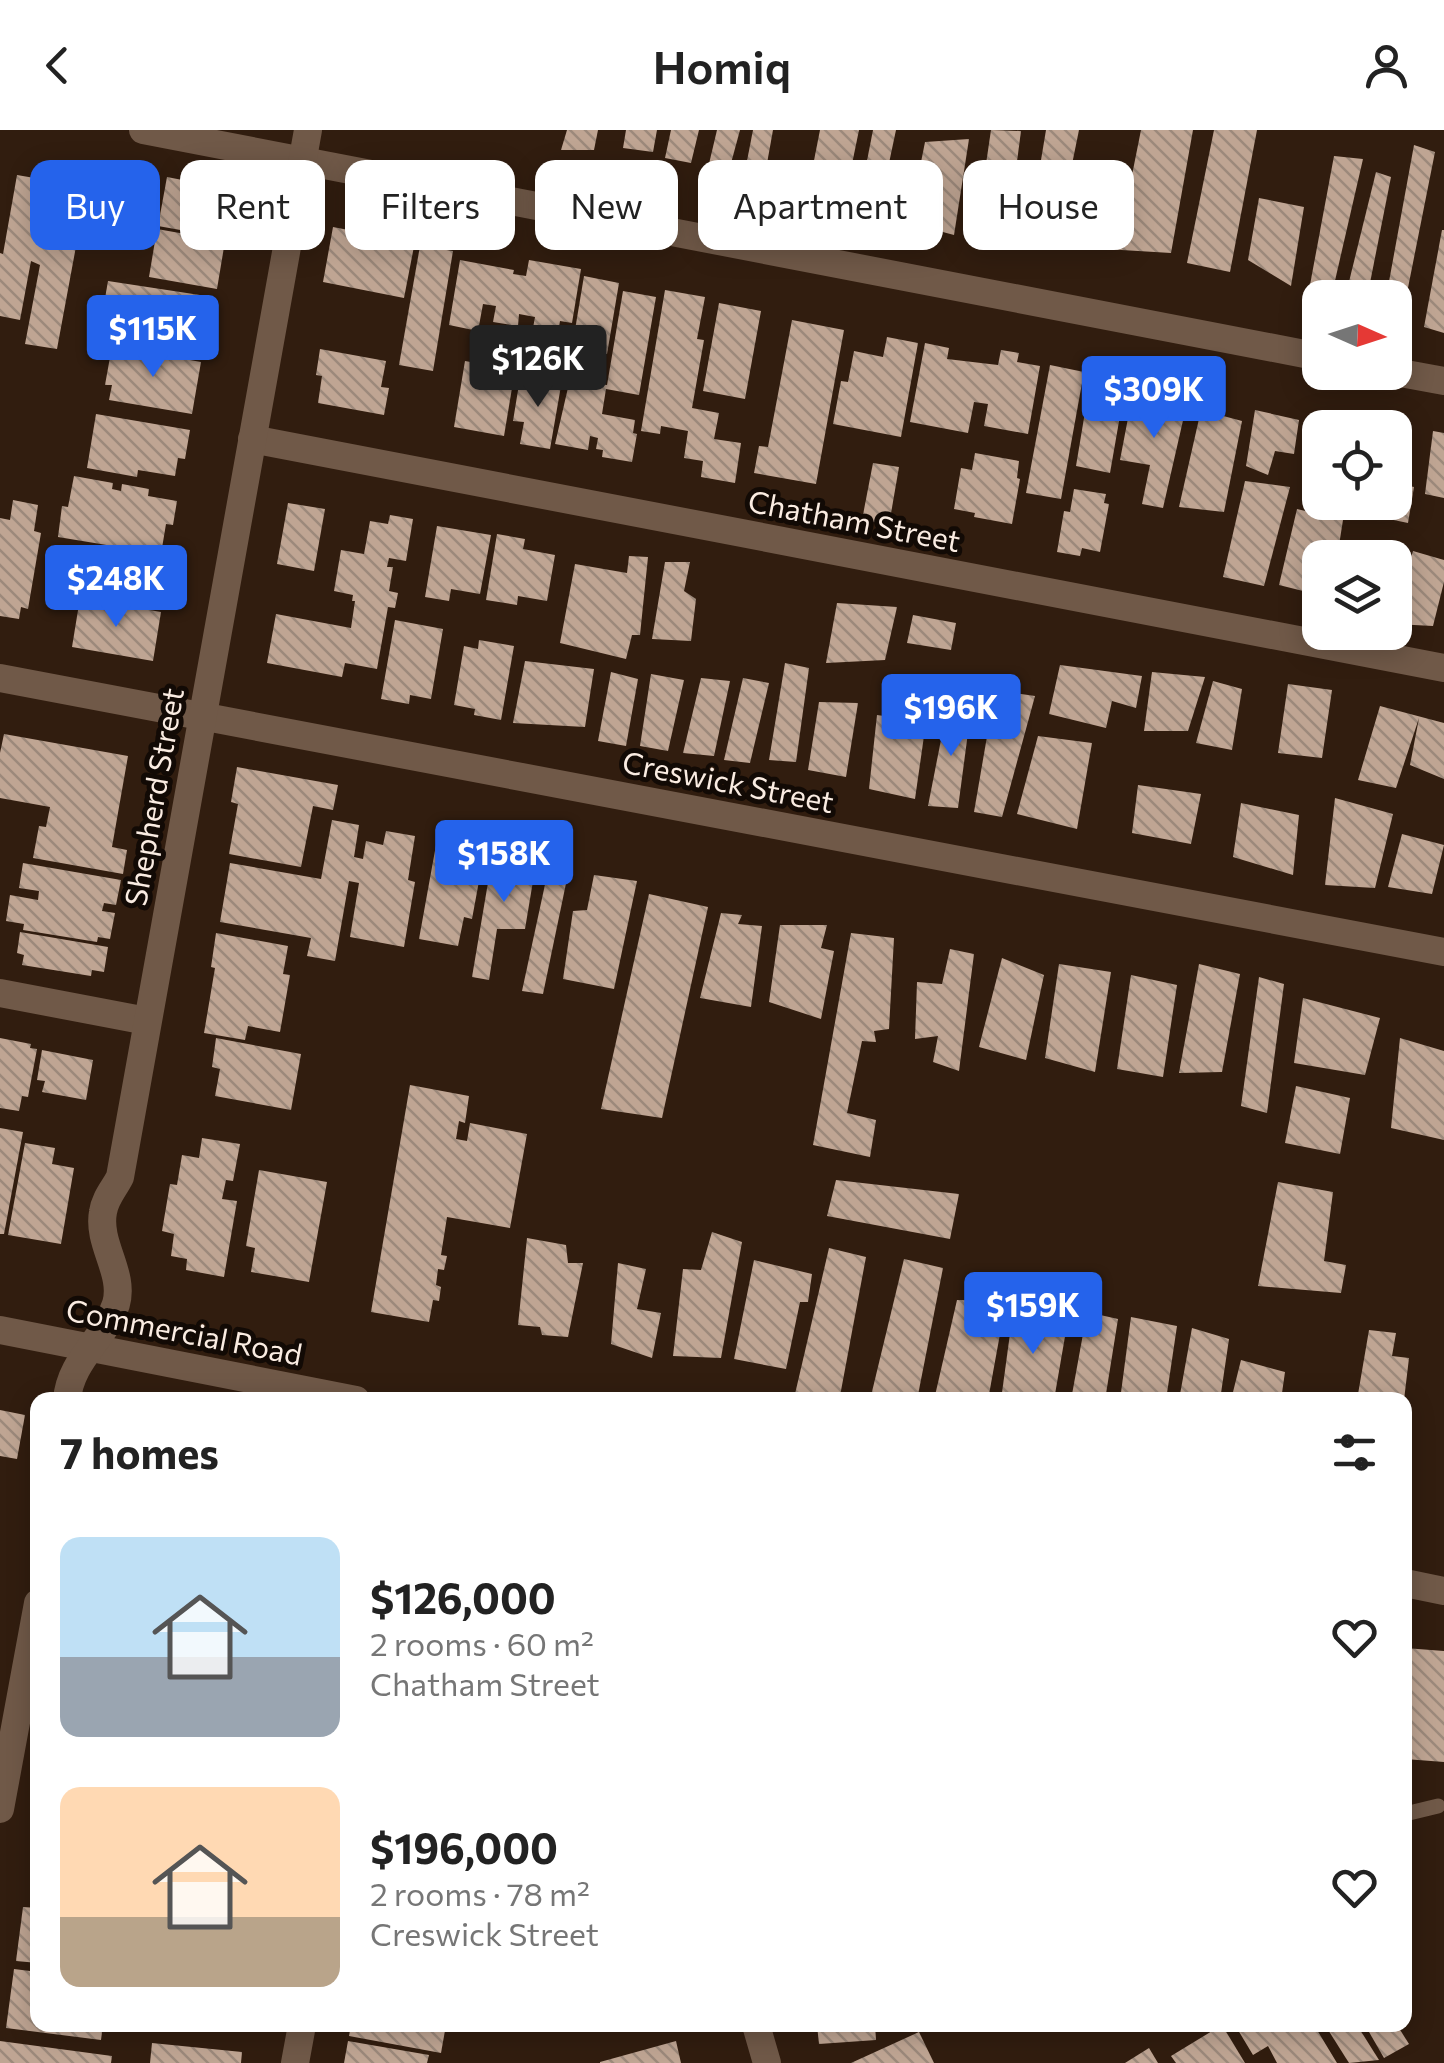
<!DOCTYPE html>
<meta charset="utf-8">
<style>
body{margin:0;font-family:Commissioner,sans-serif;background:#f2f2f2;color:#222;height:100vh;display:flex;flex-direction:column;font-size:38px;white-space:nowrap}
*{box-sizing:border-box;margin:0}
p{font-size:32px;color:#767676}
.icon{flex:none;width:55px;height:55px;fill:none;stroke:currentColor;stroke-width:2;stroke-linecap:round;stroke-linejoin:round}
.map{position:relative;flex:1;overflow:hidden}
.drawer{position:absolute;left:30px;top:1262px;width:1382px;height:640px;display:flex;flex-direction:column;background:#fff;border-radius:20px;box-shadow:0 5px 25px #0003}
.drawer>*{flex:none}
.top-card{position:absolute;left:30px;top:30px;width:1385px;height:90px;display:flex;gap:20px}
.needle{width:65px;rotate:93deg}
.fabs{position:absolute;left:1302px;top:150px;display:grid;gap:20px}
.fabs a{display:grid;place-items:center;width:110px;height:110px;border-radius:20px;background:#fff;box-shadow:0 5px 25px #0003;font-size:50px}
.price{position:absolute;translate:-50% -85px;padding:0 22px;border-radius:10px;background:#2563eb;color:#fff;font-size:32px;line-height:65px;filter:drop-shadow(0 2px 5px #0008)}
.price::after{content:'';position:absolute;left:50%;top:60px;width:30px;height:22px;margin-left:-15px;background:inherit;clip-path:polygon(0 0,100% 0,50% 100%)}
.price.active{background:#222;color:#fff}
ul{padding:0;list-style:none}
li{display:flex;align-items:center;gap:30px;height:250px;padding:0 30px}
li span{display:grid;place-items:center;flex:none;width:280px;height:200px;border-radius:20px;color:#555}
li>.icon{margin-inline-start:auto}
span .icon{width:120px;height:120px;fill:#fffc;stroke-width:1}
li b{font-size:42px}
h2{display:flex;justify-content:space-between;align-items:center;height:120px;padding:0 30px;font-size:42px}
.tag{padding:0 35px;border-radius:20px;background:#fff;box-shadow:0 5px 25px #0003;font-size:35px;line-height:90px}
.tag.active{background:#2563eb;color:#fff}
header{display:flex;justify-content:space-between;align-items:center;height:130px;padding:0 30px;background:#fff;font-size:45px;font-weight:600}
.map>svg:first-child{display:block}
.building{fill:url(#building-back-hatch)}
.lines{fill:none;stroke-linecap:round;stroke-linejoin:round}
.service{stroke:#705948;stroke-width:15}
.minor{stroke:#705948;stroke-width:28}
.labels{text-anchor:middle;stroke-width:10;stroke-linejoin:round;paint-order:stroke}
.street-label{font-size:30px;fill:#faece2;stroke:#120a05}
</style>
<header><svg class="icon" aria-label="back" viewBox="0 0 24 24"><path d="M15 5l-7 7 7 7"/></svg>Homiq<svg class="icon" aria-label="person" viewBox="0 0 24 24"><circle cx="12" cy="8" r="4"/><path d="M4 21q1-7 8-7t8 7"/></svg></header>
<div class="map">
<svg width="1444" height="1933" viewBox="0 0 1444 1933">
<defs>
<pattern id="building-back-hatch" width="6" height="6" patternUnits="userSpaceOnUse" patternTransform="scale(2.5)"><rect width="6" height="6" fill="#bfa593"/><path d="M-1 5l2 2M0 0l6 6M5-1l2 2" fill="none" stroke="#9c897b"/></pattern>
</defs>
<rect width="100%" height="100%" fill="#311d0f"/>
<!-- building -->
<g class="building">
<polygon points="567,0 598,0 594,20 561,20"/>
<polygon points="626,0 657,0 653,22 623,18"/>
<polygon points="671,0 699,0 691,33 665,28"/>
<polygon points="717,0 740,0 727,48 708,38"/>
<polygon points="753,0 773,0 766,39 746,36"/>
<polygon points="820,0 859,0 844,73 806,71"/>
<polygon points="873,0 896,0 878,85 857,82"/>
<polygon points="991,0 1021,1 1007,108 976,102"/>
<polygon points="1046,0 1079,0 1058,103 1030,96"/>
<polygon points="1141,0 1193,0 1171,123 1105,119 1113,59 1129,60"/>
<polygon points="1214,0 1257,0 1230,142 1187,133"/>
<polygon points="969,9 954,105 909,93 925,12"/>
<polygon points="1414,15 1435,22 1402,188 1395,185 1395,168 1386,168"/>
<polygon points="1334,26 1363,29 1331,168 1307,171"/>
<polygon points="1376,42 1391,47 1367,168 1345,168"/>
<polygon points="17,45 87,57 57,219 25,214 40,135 31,131 20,190 0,186 0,123 3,124"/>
<polygon points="167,47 234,60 225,108 158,96"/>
<polygon points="1259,68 1304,77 1291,156 1248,130"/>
<polygon points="365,96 416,106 404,168 323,152 333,97 364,103"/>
<polygon points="157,99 225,111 217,159 149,147"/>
<polygon points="1442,100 1444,100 1444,203 1424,197"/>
<polygon points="420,116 453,121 433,241 399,235"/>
<polygon points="460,130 514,140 513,144 526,146 529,130 581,139 572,193 560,191 558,203 533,198 535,187 519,184 518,196 493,192 496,176 483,174 478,201 449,195"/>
<polygon points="584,146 619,153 607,224 572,218"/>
<polygon points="108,151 213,167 203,221 100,197"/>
<polygon points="665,160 705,167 697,209 704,210 692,278 719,283 714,309 741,313 735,353 701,347 703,331 684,328 688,301 661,296 660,304 641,301"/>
<polygon points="623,161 656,167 639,265 606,259 602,284 635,290 633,303 637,304 632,332 602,327 603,320 596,319 598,308 590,306 588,320 555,314 570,249 607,255"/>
<polygon points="719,173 761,181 745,269 703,261"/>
<polygon points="792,190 844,200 816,354 754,343 759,316 768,317"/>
<polygon points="887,207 918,213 901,307 833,294 841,251 848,252 854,221 883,227"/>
<polygon points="925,213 949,218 947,229 998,235 1001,220 1019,223 1017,232 1040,236 1028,304 984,296 988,274 974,272 968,303 910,292"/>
<polygon points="112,216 201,232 192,284 109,270 112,255 105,255"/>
<polygon points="320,219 386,231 381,257 389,258 384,285 318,273 322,246 316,245"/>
<polygon points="465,231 515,240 504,306 454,297"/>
<polygon points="1050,235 1084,242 1061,369 1026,363"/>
<polygon points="532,245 562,250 550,319 520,314 524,292 513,291 520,248 531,250"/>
<polygon points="1090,252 1125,257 1110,343 1076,336"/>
<polygon points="1133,262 1187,273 1163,378 1142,374 1150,335 1120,330"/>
<polygon points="1201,280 1242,291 1224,382 1179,377"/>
<polygon points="1255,280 1299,290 1294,324 1275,321 1268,345 1246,336"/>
<polygon points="96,284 190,300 185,329 178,328 175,346 138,340 137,347 87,338"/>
<polygon points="1316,285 1362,296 1320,298 1320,365 1306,363"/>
<polygon points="1433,301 1444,303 1444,368 1425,364"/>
<polygon points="975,323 1019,331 1017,348 1020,349 1012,394 974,387 975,383 954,379 961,338 972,340"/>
<polygon points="873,333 899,337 889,395 862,390"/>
<polygon points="74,346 113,353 112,359 121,361 122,354 149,359 148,366 177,371 173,395 166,394 161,424 58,407 62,376 68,377"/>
<polygon points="1245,351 1290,357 1264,456 1223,447"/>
<polygon points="1395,353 1414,357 1408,393 1360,383 1362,372 1395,372"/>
<polygon points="1074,359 1106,364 1104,373 1109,374 1100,422 1082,418 1080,426 1057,422 1064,381 1070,382"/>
<polygon points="13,370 38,375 34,401 41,403 28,479 21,477 19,489 0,486 0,388 10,390"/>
<polygon points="288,373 325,379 314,441 277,434"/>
<polygon points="1297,379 1343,390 1337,428 1320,428 1320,450 1315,449 1315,464 1279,455"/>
<polygon points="390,385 413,389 406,431 389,428 387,437 393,437 389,461 398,463 395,478 388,477 377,539 345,533 342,547 267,533 276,484 351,498 355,471 352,471 353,465 334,461 341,420 364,424 370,391 388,394"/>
<polygon points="437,396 491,405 480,464 451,459 449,471 425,467"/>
<polygon points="497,404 525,409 523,419 555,425 547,471 518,466 517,475 486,470"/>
<polygon points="1355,414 1380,420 1379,428 1353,428"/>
<polygon points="1413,421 1444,430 1444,452 1433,496 1395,494 1395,479"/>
<polygon points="122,422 171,430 163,478 69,462 75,424 120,431"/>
<polygon points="629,426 648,427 640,505 632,505 626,529 560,513 575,434 627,443"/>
<polygon points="665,432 690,432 684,461 696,469 691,511 652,509"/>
<polygon points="80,468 161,482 153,531 72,517"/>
<polygon points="837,473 897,477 885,530 826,533"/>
<polygon points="913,485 956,493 951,520 907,513"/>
<polygon points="395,490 443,499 431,569 410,565 409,574 381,569"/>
<polygon points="479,510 514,516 501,590 474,585 475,579 454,575 464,516 478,519"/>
<polygon points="525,531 594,539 585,597 513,593"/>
<polygon points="785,533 809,538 796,632 769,630"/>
<polygon points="1060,535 1142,546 1136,578 1112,571 1106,598 1049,584"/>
<polygon points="611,542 638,549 626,616 598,611"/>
<polygon points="1152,542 1205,547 1188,601 1144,601"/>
<polygon points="651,544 684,550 668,621 640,616"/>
<polygon points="701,548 730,551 714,626 683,623"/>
<polygon points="743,548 769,553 750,633 724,630"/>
<polygon points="1213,551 1242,559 1232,620 1196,613"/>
<polygon points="1288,554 1332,560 1322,628 1278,623"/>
<polygon points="995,560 1035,566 1002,687 974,682"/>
<polygon points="819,572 858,573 846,647 808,640"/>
<polygon points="948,574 971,580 958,678 928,676"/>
<polygon points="1380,576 1444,593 1444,649 1410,635 1419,588 1396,658 1358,650"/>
<polygon points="877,585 926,592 915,669 869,659"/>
<polygon points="4,604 128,626 112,717 127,720 123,744 33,728 39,696 46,697 50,677 0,668 0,623"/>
<polygon points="1038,606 1092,613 1077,699 1017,684"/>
<polygon points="237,637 338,655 333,680 313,676 301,737 229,724 238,674 231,672"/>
<polygon points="1138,655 1201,664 1191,714 1132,703"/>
<polygon points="1335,668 1393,684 1375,758 1325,755"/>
<polygon points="1241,673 1299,685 1293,745 1233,727"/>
<polygon points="332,690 359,695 354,727 363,729 366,711 383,715 386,701 415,706 408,750 415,752 404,817 350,807 359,753 349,751 335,831 307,826 311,808 220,792 230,733 321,749"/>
<polygon points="1402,704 1444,715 1432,764 1388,757"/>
<polygon points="436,715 484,724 472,789 464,787 458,816 419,809"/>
<polygon points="493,723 537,727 525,799 497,799 489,850 472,847"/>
<polygon points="23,733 121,750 116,775 104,773 102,781 115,783 110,809 98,807 97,812 23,800 24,794 6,791 10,765 38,770 39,761 19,758"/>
<polygon points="549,736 569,739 543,864 522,861"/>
<polygon points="594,745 637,751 614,859 563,849 573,781 587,780"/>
<polygon points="649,764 708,777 662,988 601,979"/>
<polygon points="721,783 742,785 738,794 762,796 751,877 700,868"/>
<polygon points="780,795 827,795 821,818 834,821 821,889 769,872"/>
<polygon points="20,802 108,817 104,842 92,840 91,846 22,835 24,825 17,823"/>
<polygon points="216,803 288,816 283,844 290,845 280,902 248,896 245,910 204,903 215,838 211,837"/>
<polygon points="851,803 894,808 889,899 874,901 876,912 862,911 847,983 876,990 870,1027 813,1015"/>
<polygon points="950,819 974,824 959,941 933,932 938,906 915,909 917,852 942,854"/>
<polygon points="1002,828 1044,845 1026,930 979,917"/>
<polygon points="1059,834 1111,842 1095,942 1045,928"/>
<polygon points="1199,834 1240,844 1222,942 1179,943"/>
<polygon points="1131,845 1177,855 1163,947 1117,939"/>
<polygon points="1259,847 1284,854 1267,983 1241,976"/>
<polygon points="1303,868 1380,888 1365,945 1294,933"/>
<polygon points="0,908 31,914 30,918 37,919 28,967 22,966 19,981 0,978"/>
<polygon points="216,908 301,924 291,980 215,966 220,939 212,937"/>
<polygon points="1400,908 1444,921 1444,1010 1391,998"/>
<polygon points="42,920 93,930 86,970 42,962 45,951 37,950"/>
<polygon points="410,955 469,966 465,993 459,991 456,1009 467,1011 470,993 527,1004 510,1098 447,1087 441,1125 447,1126 444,1140 438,1139 436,1155 441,1157 439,1171 433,1170 429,1192 371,1182"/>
<polygon points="1296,956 1350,968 1340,1024 1285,1013"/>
<polygon points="0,998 23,1002 4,1104 0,1104"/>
<polygon points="202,1008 240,1014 233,1051 226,1050 222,1069 237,1071 224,1147 186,1140 187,1129 171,1126 174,1104 162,1101 170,1054 177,1055 182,1025 199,1028"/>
<polygon points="25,1013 55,1018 52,1034 74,1038 61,1114 8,1105"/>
<polygon points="259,1040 327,1052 309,1152 251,1142 255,1118 246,1116"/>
<polygon points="836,1050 959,1064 950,1109 827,1086"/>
<polygon points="1278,1052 1333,1062 1324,1131 1346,1135 1341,1163 1258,1156"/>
<polygon points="712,1102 742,1112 721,1228 673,1226 683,1139 701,1140"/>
<polygon points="527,1108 566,1115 568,1133 583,1133 568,1207 542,1205 540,1197 518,1195"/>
<polygon points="829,1118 866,1127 840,1266 795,1264"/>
<polygon points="904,1129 943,1138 917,1270 870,1270"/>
<polygon points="754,1130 812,1144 808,1172 800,1172 786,1239 734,1229"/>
<polygon points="618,1133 646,1139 637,1179 661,1183 652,1228 611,1214"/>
<polygon points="957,1170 1006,1171 988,1270 934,1270"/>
<polygon points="1014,1174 1067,1195 1054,1270 1001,1270"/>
<polygon points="1087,1182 1118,1189 1105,1270 1071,1270"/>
<polygon points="1131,1187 1177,1196 1166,1270 1120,1270"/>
<polygon points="1192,1198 1229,1209 1220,1270 1179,1270"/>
<polygon points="1369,1200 1396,1203 1392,1226 1409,1228 1404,1270 1357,1270"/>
<polygon points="1241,1230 1285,1242 1281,1270 1231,1270"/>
<polygon points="0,1280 25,1285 17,1329 0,1326"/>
<polygon points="1405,1518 1444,1521 1444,1632 1405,1629"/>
<polygon points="23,1777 38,1778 38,1833 16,1831"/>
<polygon points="14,1839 38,1842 38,1895 103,1895 101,1910 6,1898"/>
<polygon points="351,1895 446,1895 441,1923 349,1906"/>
<polygon points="817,1895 875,1895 876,1910 819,1914"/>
<polygon points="1222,1895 1245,1933 1176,1933 1171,1926"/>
<polygon points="1235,1895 1314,1895 1337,1933 1277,1933 1268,1916 1253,1925"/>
<polygon points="1325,1895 1357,1895 1379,1930 1349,1933"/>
<polygon points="1365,1895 1397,1895 1409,1914 1384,1928"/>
<polygon points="919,1902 934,1933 851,1933"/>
<polygon points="0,1911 112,1926 111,1933 0,1933"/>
<polygon points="348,1911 429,1925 427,1933 344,1933"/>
<polygon points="676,1911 681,1933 600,1933 600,1932"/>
<polygon points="152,1913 242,1922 241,1933 150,1933"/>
<polygon points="1149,1918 1158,1933 1125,1933"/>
</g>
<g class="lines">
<!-- service -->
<polyline class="service" points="1405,1684 1438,1676"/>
<!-- minor -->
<g class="minor">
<polyline points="143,0 1320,227"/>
<polyline points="1395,242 1444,251"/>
<polyline points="252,309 1444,538"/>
<polyline points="0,548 1444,822"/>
<polyline points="0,863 147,891"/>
<polyline points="0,1200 356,1270"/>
<path d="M67,1270C70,1230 105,1209 116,1174C125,1143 97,1114 103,1082C105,1068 114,1059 120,1047L308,0"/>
<polyline points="1405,1453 1444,1461"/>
<polyline points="0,1679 38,1473"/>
<polyline points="756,1895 767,1933"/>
<polyline points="295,1933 302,1895"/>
</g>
</g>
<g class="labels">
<!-- street labels -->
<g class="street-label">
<text transform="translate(854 392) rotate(11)" y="10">Chatham Street</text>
<text transform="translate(728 653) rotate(11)" y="10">Creswick Street</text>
<text transform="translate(155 667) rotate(-80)" y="10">Shepherd Street</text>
<text transform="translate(184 1203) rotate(11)" y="10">Commercial Road</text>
</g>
</g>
</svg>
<div class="fabs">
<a><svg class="needle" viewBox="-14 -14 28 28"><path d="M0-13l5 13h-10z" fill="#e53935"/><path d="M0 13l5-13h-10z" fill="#767676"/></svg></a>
<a><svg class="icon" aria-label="locate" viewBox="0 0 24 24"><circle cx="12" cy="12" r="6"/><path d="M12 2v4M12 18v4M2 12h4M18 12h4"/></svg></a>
<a><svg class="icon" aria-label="layers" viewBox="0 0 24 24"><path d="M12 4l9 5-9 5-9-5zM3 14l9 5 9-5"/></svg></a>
</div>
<b class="price" style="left:153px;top:250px">$115K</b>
<b class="price active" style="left:538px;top:280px">$126K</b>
<b class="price" style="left:1154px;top:311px">$309K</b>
<b class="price" style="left:116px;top:500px">$248K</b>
<b class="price" style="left:951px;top:629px">$196K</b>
<b class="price" style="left:504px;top:775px">$158K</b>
<b class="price" style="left:1033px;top:1227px">$159K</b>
<div class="top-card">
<a class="tag active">Buy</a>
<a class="tag">Rent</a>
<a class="tag">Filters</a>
<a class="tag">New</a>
<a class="tag">Apartment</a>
<a class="tag">House</a>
</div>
<section class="drawer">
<h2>7 homes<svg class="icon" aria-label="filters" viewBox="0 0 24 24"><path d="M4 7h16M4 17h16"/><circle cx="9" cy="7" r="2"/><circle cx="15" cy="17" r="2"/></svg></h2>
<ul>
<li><span style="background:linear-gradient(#bfe0f5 60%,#9aa5b1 0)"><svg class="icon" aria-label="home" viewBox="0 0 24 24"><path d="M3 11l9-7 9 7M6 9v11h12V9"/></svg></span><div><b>$126,000</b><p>2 rooms · 60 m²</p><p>Chatham Street</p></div><svg class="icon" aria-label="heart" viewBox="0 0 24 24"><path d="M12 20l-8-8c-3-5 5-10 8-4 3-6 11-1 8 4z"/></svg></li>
<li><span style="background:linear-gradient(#ffd9b3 65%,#b9a48a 0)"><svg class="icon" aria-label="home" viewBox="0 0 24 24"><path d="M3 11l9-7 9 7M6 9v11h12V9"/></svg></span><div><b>$196,000</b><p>2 rooms · 78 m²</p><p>Creswick Street</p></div><svg class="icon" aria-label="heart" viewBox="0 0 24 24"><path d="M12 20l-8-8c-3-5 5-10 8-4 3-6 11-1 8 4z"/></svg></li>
</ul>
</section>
</div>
